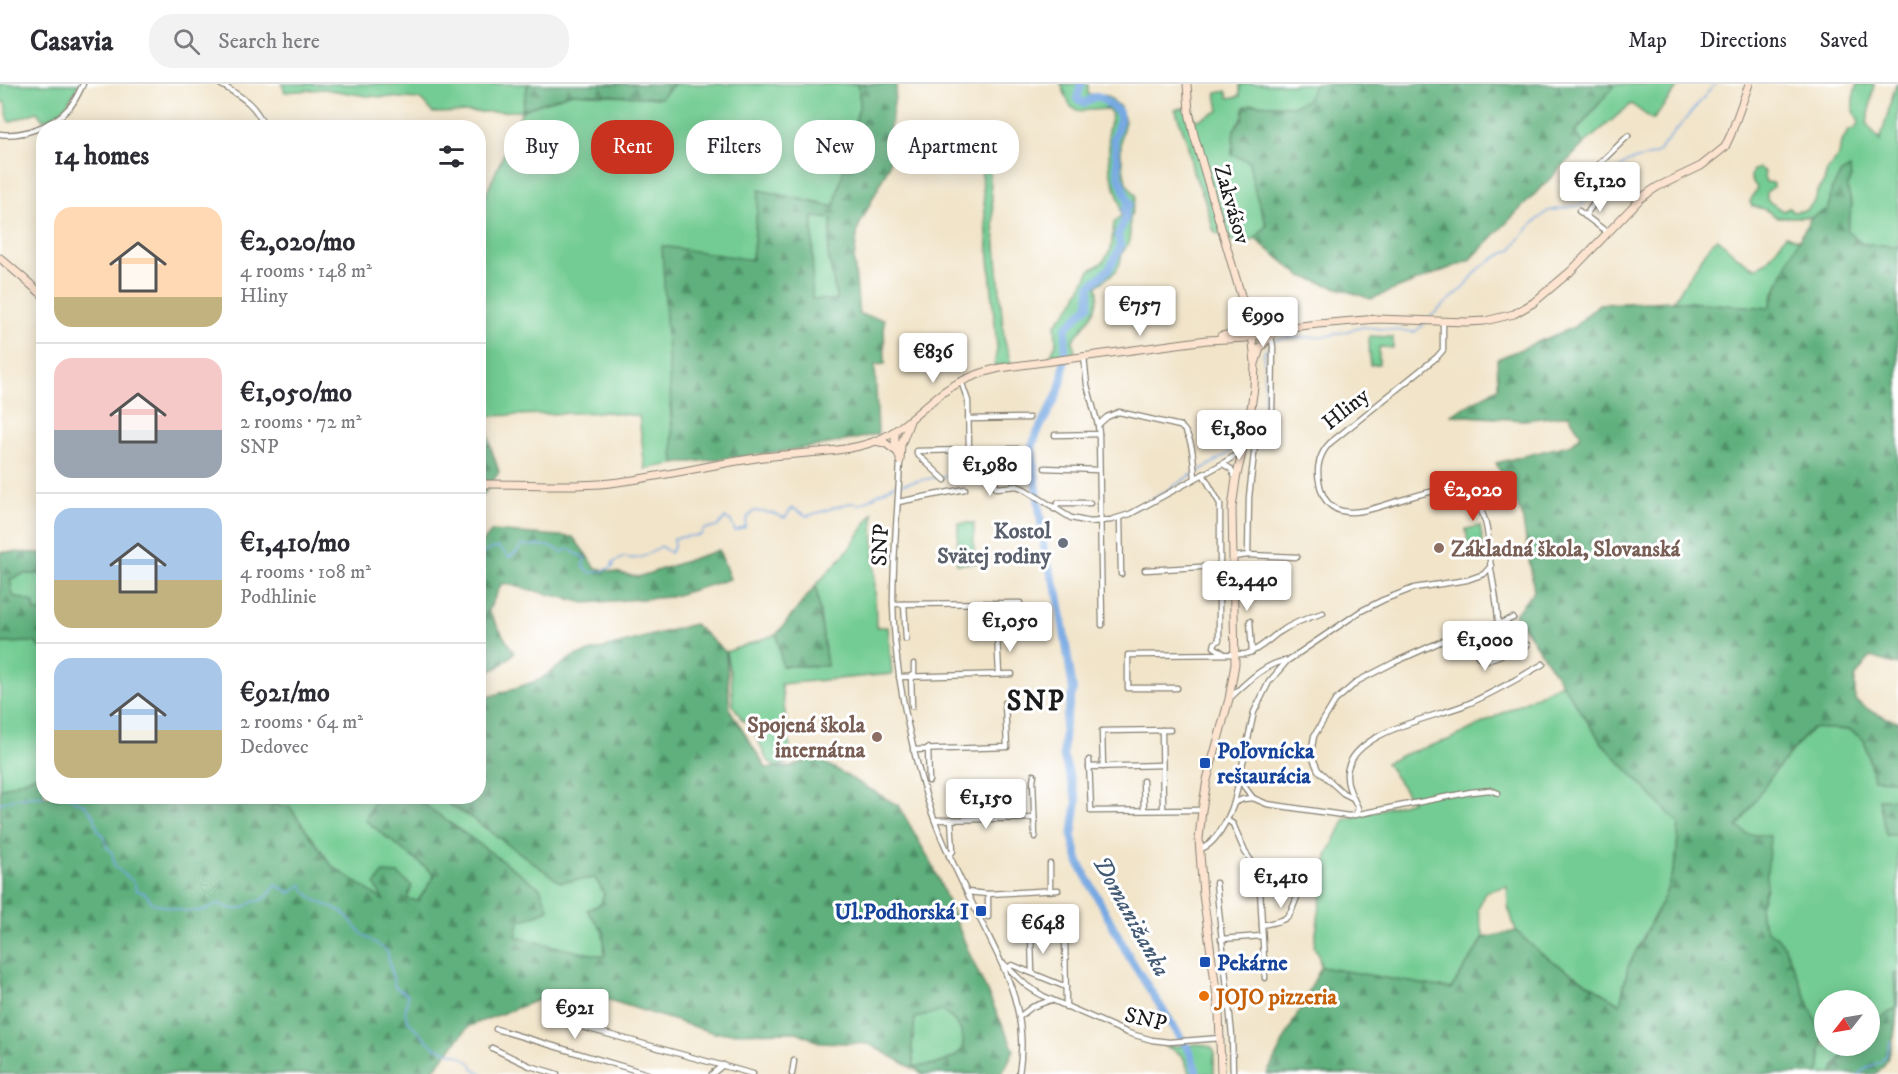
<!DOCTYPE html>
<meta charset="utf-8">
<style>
body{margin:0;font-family:"IM FELL DW Pica",serif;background:#f2f2f3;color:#2b2b33;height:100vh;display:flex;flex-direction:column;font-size:22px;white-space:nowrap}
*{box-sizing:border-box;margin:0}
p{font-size:20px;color:#7c7c81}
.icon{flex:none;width:33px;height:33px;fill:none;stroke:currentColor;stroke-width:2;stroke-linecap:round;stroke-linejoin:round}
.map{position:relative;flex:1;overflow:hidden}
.drawer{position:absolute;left:36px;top:36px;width:450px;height:684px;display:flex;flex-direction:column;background:#fff;border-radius:24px;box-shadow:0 3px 15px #0003}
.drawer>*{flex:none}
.top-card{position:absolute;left:504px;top:36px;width:570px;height:54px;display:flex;gap:12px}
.needle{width:39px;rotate:239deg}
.fabs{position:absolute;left:1814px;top:906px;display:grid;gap:12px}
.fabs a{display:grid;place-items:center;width:66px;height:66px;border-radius:50%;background:#fff;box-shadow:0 3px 15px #0003;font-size:30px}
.price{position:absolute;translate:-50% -51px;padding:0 14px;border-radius:6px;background:#fff;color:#222;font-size:20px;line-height:39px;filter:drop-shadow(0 2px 3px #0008)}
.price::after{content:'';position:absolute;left:50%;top:36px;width:18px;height:14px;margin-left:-9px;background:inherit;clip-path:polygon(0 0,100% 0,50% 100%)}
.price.selected{background:#c8321e;color:#fff}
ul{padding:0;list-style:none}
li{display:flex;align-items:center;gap:18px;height:150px;padding:0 18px}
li+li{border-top:2px solid #e1e1e2}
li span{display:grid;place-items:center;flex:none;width:168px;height:120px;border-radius:18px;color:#555}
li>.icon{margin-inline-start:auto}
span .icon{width:72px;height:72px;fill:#fffc;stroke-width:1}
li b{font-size:26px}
h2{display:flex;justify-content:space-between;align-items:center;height:72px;padding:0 18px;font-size:26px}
.chip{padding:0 21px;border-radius:24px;background:#fff;box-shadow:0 3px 15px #0003;font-size:21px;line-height:54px}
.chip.selected{background:#c8321e;color:#fff}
header{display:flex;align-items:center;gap:36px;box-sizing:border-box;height:84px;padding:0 30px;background:#fff;border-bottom:2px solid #e1e1e2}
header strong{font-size:28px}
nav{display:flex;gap:33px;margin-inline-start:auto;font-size:21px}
.search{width:420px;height:54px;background:#f2f2f3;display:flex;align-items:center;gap:15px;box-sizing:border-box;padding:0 21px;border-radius:24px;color:#7c7c81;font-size:22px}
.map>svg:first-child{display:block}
.green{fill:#73cc93;stroke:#487458;stroke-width:1.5}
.forest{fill:url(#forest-firs);stroke:#3d664c;stroke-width:1.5;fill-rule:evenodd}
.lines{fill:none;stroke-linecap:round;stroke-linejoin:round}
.stream{stroke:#76a8e2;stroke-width:1.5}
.river{stroke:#76a8e2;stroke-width:8}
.street-casing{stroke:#868072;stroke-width:7}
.secondary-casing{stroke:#868072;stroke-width:9}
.street{stroke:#fff;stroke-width:4.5}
.secondary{stroke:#fde4d1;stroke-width:7}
.worship-dot{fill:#6b7280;stroke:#fff;stroke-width:2}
.education-dot{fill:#8d6e63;stroke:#fff;stroke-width:2}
.transit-dot{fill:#1a4fb4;stroke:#fff;stroke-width:2}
.food-dot{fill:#e8710a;stroke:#fff;stroke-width:2}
.labels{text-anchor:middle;stroke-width:6;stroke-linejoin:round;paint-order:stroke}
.street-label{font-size:22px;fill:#1c1c1c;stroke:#fff}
.worship-label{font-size:22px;font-weight:bold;fill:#5b616d;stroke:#fff;text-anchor:end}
.education-label{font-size:22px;font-weight:bold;fill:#785e54;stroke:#fff;text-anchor:start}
.transit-label{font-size:22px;font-weight:bold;fill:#164399;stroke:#fff;text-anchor:start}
.food-label{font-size:22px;font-weight:bold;fill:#c56008;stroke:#fff;text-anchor:start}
.water-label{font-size:24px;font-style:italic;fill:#445b75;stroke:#fff}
.district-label{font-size:28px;font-weight:bold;letter-spacing:1.5px;fill:#1c1c1c;stroke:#fff}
</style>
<header>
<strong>Casavia</strong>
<div class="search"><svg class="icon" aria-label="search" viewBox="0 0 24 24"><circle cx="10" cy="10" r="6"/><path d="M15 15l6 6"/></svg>Search here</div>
<nav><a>Map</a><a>Directions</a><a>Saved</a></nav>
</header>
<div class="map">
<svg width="1898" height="990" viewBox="0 0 1898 990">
<defs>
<pattern id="forest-firs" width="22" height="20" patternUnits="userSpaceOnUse" patternTransform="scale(1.5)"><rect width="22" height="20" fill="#5eb07d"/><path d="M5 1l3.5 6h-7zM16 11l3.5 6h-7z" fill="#4d8e66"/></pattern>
</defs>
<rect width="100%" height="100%" fill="#fff"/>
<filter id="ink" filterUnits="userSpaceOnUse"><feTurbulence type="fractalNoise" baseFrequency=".0167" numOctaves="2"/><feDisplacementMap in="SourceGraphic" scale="12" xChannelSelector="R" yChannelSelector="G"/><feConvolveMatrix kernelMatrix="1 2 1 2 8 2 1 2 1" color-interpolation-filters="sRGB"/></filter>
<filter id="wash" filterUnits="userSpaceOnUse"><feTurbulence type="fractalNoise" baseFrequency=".008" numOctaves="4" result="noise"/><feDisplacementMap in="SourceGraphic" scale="24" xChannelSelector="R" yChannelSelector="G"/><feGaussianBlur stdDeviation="1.35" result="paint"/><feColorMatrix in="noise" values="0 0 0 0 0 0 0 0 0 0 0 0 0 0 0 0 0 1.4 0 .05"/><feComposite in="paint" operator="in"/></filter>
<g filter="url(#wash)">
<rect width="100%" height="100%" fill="#f1e4c9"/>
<!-- green -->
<g class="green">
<path d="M0,0H79C70,16 62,32 43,36L37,28L9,38L5,19L0,16Z"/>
<polygon points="282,0 528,0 523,26 572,9 661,14 674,0 858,0 860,19 835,123 759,106 752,176 670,320 674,380 645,385 639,332 606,328 486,332 490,361 479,363 479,127 522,27 433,29 420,15 367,12 324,5 285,8"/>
<path d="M1061,0H1088V10L1108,12L1120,23L1125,37L1121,52V71L1126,99L1136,112L1130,135V157L1122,169L1120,179L1116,187L1097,202C1102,224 1085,240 1073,256L1075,268L1050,272L1056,260L1055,241L1073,219L1090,186L1103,178L1111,165L1114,139L1121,132L1120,119L1110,87L1108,46L1112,30L1107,25L1078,27L1070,22Z"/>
<path d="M1240,0H1315L1307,16L1292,22L1252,20L1234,45L1232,70L1249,77C1252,99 1258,121 1267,141L1255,155L1240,161L1214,148L1204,113L1193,88L1187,58L1175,25L1191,23L1195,37L1219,27L1216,9L1226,7L1229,14L1240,12Z"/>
<polygon points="1610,0 1680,0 1653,36 1631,20 1584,60 1575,49 1613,3"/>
<path d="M1857,0H1874L1867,40L1880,57L1896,0H1898V162L1862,160L1847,147L1852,120L1847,104L1851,95L1831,106L1830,121L1827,126L1811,133H1777L1764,125L1752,122L1750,118L1757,104C1753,96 1748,96 1753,86L1759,84L1765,88L1764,93L1766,98L1773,99V103L1767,108V116L1783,127L1789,124L1793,128L1807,126L1816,115L1817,108L1824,98L1827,87L1839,71L1841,58L1849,46L1855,45L1859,37C1850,23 1852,15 1857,0Z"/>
<polygon points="983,68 988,70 1004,254 1011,280 994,282 997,265 980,70"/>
<polygon points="813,132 832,134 828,170 837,216 812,216"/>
<path d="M1786,151L1799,156L1773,211L1770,224L1673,217L1713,157L1718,155C1730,165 1742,180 1757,184L1767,177Z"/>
<polygon points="1369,252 1393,253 1393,264 1379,263 1379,280 1370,281"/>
<path d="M873,429L876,543H888L892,590L781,600L791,671C788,680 783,682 775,683L766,674L751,641L743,637L733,621L731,593L726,568L777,550L782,582H827L816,501L849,465Z"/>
<polygon points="958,439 974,439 974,468 969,468 976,468 977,479 957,480"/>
<polygon points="1480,442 1485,471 1470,473 1466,445"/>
<polygon points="24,490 43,490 43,529 35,527 33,518 13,512 10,495"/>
<polygon points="34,558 43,566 43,689 0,705 0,559"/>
<polygon points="1562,599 1602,659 1679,739 1676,777 1665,811 1628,883 1620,920 1540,869 1516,847 1508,822 1507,802 1485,808 1478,826 1484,854 1451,905 1321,883 1318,869 1314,863 1327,772 1345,735 1412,717 1386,679 1402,671 1451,655"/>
<polygon points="1812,644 1850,646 1864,656 1874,695 1898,696 1898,715 1879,715 1886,750 1898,751 1898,889 1895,890 1896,924 1869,941 1869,916 1824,916 1824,962 1852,962 1835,982 1833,990 1818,990 1820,983 1822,951 1777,853 1767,847 1761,833 1760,821 1766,804 1747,750 1738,743 1772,691"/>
<polygon points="195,713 376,713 365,736 435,791 418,817 406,815 386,818 332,782 289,722 201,718"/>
<polygon points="414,713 437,713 470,733 560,798 595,794 604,809 601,820 588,826 603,847 605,872 578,868 515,853 519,838 540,804"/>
<path d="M942,926C947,931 956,937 959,943C977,976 937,981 914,983L912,963L915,934Z"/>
<path d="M1199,960L1211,963L1214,967V990H1189C1184,969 1181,970 1163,961L1176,962Z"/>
</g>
<!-- forest -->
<g class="forest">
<polygon points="528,0 674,0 661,14 572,9 522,26"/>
<path d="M858,0H897L888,57L890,72L889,82L858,144L854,176L859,230L884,235L885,280L875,281L878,350C811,366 743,372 674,380L662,162L752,176L759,106L834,123L860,19ZM813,133L832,135L828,170L837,216L812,215Z"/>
<path d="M1315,0H1610L1613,3L1575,48L1584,60L1470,176L1371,215L1301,192L1255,155L1267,141C1258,121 1252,99 1249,77L1232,71L1234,45L1243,35L1244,23L1252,20L1292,22L1307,16Z"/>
<polygon points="1850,84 1851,95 1847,104 1852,120 1847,147 1862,160 1898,162 1898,581 1870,573 1855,594 1855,616 1874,629 1898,638 1898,696 1874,695 1864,656 1850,646 1812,644 1772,691 1738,743 1747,750 1770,752 1766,804 1760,821 1761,833 1767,847 1777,853 1785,863 1822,951 1820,983 1818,990 1267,990 1321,883 1451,905 1484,854 1516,847 1540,869 1620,920 1628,883 1665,811 1676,777 1679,740 1602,659 1515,530 1534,507 1522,431 1496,379 1572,360 1581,351 1569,331 1523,336 1451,331 1498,304 1497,275 1574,243 1599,220 1673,217 1769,224 1790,173 1811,133 1827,126 1830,121 1831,106 1841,89"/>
<polygon points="490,361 499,388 482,413 479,413 478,363"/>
<polygon points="492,447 573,453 596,484 638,493 719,466 730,495 670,513 585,519 502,499 488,527 514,569 500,582 479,594 479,462"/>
<polygon points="0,468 43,469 43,490 24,490 10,495 13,512 33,518 35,527 43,529 43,566 34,558 0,559"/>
<polygon points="816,501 827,582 782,582 777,550"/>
<path d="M694,540L726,568L730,626L766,684L791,683L815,673L899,722L933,782L971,873L1014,966L1002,990H923L869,960L819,958L797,948L714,949L609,916H538L469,942L430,990H0V705L43,689L44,712H195L201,718L289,722L332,782L384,817L375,801L383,789L398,790L412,802L407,815L418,817L435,791L365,736L376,713H414L540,804L549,826L519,838L516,853L578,868L605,872L603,847L587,826L601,820L604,809L595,794L560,798L470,733L437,713L478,712L479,616L539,596L574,572ZM942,927C947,931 956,937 959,943C976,975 937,982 914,982L912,963L915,934Z"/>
<polygon points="1879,715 1898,715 1898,751 1886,751"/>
<path d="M1894,889H1898C1898,916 1898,977 1875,990C1867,990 1843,990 1833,990L1835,982L1852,962H1869V941L1896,924Z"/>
</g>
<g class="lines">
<!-- stream -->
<g class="stream">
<polyline points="1607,92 1613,90 1627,78 1656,70 1715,0"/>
<polyline points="1430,233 1461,206 1479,185 1491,176 1511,166 1529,143 1548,127 1582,121 1587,113 1590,99 1603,94"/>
<polyline points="1273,257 1285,254 1323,253 1363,243 1415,248 1425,239"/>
<polyline points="1252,344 1265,333 1264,269 1270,261"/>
<polyline points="995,381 1007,376 1033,372"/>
<polyline points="1197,388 1228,370 1237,353 1243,350"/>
<polyline points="942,393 958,391 990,382"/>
<polyline points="901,400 938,393"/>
<path d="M1068,429C1081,429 1092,434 1105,433C1134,431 1168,405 1193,390"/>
<polyline points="1042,451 1047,446"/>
<path d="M478,468L482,471L488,466L498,463L509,473L517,468L521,461C537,463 547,458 562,468L568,465L585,474L583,482L591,489L602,487L614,482L612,479L624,473C637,478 650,470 661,462L670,469L674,463V454L701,451L704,445L717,443L725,434L731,437L735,447L745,443L747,434L754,427L771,429L785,434L792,424L807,432L850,419L861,420L896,400"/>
<path d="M69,712L74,717L83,719L94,732L98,746L104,752L107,764L112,768L115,783L134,798L136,806L145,809L152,819L184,827H201L219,820C236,827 239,828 254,817C265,819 270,809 276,801L291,809L302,800L305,807L315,816L343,828L362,850L387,867L395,903L408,911L405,929L409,938L434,963L461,972L472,980L474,986L483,990"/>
<path d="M0,719C14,714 29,711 44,712"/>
<path d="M1859,990C1879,972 1882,988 1891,957"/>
</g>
<!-- river -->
<path class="river" d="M1081,0L1077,15L1085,19L1094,13H1100L1119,28L1120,36L1114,54L1115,60L1119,93L1129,120L1125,126L1126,133L1118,151L1120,162L1118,168L1109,185L1090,202L1089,221L1066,244C1065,265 1065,286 1059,306C1052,326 1037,343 1032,363L1045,472L1058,510L1073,606L1065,639L1063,671L1077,716L1072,752L1079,779L1131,876L1190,968L1197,990"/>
</g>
</g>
<g filter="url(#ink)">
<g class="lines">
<!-- street casing -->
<g class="street-casing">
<g id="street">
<path d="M220,0C242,13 255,19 265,44"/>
<path d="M0,50C22,53 53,42 69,24C75,18 79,8 83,0"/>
<polyline points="1579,127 1608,149"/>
<polyline points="1585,132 1608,100 1598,81 1628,52"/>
<polyline points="961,297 968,317 969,366"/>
<polyline points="968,335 1029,334"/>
<path d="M1098,341L1107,333L1119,328L1180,342C1194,352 1193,377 1195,393"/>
<polyline points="1099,350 1102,541"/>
<polyline points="1055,351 1099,350 1098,341 1087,301 1084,273"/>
<polyline points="988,365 992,379 996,404 1017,402 1024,405 1071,434 1090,438 1111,436 1130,430 1222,380 1242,367"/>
<path d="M900,377C898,424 893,471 893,518C894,581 906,641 923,701C935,745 956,786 976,827C1003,882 1030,926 1019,990"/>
<polyline points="1223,380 1231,385 1235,393"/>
<polyline points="1045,384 1098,386"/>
<polyline points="945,396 917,370 917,367 1017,365"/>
<polyline points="898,418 965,405"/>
<polyline points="1054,425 1058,419 1090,419"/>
<polyline points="1120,434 1121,490"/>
<polyline points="1248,471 1297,473"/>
<polyline points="1233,473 1248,471 1249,413 1255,361 1272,332 1273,263 1271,251"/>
<polyline points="1145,486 1218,482 1220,478 1220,420 1203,390"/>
<polyline points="1219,515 1219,556 1215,559 1214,563 1223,569"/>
<polyline points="893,520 1020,519"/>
<polyline points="904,520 906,555"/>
<polyline points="1250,537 1252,568"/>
<polyline points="1498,540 1513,534"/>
<polyline points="997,549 999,590"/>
<path d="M1468,549L1478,572L1484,576C1499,575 1511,563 1527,561"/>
<polyline points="914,580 914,592"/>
<polyline points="911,592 912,622"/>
<polyline points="899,593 1012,590"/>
<path d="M1177,604H1128V571L1246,570C1259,566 1267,557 1278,549C1293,539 1306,534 1323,529"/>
<path d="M1231,613C1246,599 1264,580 1285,577"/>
<polyline points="1162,646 1163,725"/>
<polyline points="928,664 929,697"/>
<polyline points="913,666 1007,663 1005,619"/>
<polyline points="1089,676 1091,727 1202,726"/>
<polyline points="1089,683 1162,681"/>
<polyline points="1103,683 1102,647 1170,646"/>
<polyline points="1034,691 1033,696 1035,753"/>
<polyline points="1143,697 1144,726"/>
<polyline points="1240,697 1253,714"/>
<path d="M1353,714L1343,709L1318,686L1311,670L1314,652L1335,617L1358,597L1395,578L1449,554L1498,540C1498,521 1494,504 1491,486C1488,463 1491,429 1470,413C1430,381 1331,473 1319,397C1316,383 1320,369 1330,359L1437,273L1443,266V238"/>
<polyline points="1234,719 1254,628 1269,598 1287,577 1361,527 1383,516 1414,504 1467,496 1484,490 1491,482"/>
<path d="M1356,730L1358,724C1353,713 1346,702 1347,689C1352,647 1433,634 1465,621C1492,610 1517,595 1543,580"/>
<polyline points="935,736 1034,734"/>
<polyline points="1227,736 1233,740 1245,768 1259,788 1265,894"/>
<path d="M1199,765C1215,763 1229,733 1234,719L1243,715L1253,714L1267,720L1349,732L1471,708L1490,706L1498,709"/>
<polyline points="949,772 953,767 951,735"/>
<polyline points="1050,780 1050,807"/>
<polyline points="1216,799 1232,951 1233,990"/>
<polyline points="967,808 988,810 1058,806"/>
<polyline points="988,833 988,810"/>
<path d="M1262,841C1292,835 1288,835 1299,808"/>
<polyline points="1065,847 1066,923"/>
<polyline points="1031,853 1032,889"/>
<polyline points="1221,855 1262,852"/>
<polyline points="1004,880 1027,902 1043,912 1128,949 1152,956 1169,958 1221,954"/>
<polyline points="1008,884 1012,881 1066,903"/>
<polyline points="1019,933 1032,923 1051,916"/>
<polyline points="571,940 753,990"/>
<polyline points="496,945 648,990"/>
<polyline points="492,964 530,982 557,990"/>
<polyline points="712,990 723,981"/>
<polyline points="792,990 794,977"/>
</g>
</g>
<!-- secondary casing -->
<g class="secondary-casing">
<g id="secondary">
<polyline points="1187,0 1189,28 1194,51 1252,249 1255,279 1254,303 1249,338 1236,395 1232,424 1235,580 1229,615 1207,696 1202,726 1199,755 1203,811 1219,927 1221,990"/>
<polyline points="0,174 44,212"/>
<polyline points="1233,249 1241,239 1243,224"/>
<polyline points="1221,252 1245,248 1258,252 1269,250"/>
<polyline points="1256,277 1260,264 1273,249"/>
<polyline points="895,348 895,358 899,372"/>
<polyline points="875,357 885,359 896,367"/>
<polyline points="900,377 901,361 910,337"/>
<path d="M478,400C523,399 566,404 610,399C662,393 712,380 763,373C797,369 845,369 876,357C900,347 918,328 938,312C956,298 978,289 1000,284L1207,256L1246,254L1257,247L1318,240L1377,235L1467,238L1485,237L1514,230L1533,219L1571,187L1641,114L1657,103L1701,82L1725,63L1731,50L1749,0"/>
</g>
</g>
<!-- street -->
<use href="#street" class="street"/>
<!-- secondary -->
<use href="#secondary" class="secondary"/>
</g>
</g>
<!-- markers -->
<circle class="worship-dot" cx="1063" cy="459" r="6"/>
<g class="education-dot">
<circle cx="1439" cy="464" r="6"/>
<circle cx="877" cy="653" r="6"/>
</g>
<g class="transit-dot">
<rect x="1199" y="673" width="12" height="12" rx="3"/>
<rect x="975" y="821" width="12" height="12" rx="3"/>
<rect x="1199" y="872" width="12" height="12" rx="3"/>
</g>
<circle class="food-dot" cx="1204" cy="912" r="6"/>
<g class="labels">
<!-- street labels -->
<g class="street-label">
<text transform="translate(1233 120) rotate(74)" y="8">Zakvášov</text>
<text transform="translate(1345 324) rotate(-39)" y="8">Hliny</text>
<text transform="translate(879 461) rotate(-87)" y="8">SNP</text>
<text transform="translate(1146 934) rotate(14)" y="8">SNP</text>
</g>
<!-- worship labels -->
<g class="worship-label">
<text x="1051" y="454">Kostol<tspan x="1051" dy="25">Svätej rodiny</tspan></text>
</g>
<!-- education labels -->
<g class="education-label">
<text x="1451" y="472">Základná škola, Slovanská</text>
<text x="865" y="648" text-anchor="end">Spojená škola<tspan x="865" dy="25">internátna</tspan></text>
</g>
<!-- transit labels -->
<g class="transit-label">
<text x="1217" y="674">Poľovnícka<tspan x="1217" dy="25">reštaurácia</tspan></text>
<text x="969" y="835" text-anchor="end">Ul.Podhorská I</text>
<text x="1217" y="886">Pekárne</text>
</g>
<!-- food labels -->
<g class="food-label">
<text x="1216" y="920">JOJO pizzeria</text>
</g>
<!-- water labels -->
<g class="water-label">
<text transform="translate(1132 832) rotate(61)" y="8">Domanižanka</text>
</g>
<!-- district labels -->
<g class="district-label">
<text x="1036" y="626">SNP</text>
</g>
</g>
</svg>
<div class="fabs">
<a><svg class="needle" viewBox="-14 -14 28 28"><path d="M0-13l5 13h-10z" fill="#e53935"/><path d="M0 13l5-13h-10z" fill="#7c7c81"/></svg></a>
</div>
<b class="price" style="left:1600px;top:129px">€1,120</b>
<b class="price" style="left:1140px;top:253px">€757</b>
<b class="price" style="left:1263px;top:264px">€990</b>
<b class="price" style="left:933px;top:300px">€836</b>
<b class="price" style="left:1239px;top:377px">€1,800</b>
<b class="price" style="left:990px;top:413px">€1,980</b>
<b class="price selected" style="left:1473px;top:438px">€2,020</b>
<b class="price" style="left:1247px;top:528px">€2,440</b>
<b class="price" style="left:1010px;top:569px">€1,050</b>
<b class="price" style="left:1485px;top:588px">€1,000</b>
<b class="price" style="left:986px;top:746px">€1,150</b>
<b class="price" style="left:1281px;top:825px">€1,410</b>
<b class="price" style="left:1043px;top:871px">€648</b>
<b class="price" style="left:575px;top:956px">€921</b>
<div class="top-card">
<a class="chip">Buy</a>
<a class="chip selected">Rent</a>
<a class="chip">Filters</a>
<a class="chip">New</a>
<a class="chip">Apartment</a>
</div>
<section class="drawer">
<h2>14 homes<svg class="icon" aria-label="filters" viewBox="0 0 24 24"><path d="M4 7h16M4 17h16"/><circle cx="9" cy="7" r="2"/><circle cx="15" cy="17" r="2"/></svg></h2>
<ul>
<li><span style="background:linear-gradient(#ffd9b3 75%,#c2b280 0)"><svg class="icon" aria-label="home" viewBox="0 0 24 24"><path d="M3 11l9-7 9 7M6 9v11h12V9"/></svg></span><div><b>€2,020/mo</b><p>4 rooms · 148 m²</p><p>Hliny</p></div></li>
<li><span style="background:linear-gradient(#f6c9c9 60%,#9aa5b1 0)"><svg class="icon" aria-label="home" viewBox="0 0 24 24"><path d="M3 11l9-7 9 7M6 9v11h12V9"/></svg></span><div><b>€1,050/mo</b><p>2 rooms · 72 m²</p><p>SNP</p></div></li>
<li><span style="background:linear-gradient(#a9c7e8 60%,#c2b280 0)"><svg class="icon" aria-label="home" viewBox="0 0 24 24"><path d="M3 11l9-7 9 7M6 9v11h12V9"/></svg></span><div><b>€1,410/mo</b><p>4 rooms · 108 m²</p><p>Podhlinie</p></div></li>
<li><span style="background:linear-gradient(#a9c7e8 60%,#c2b280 0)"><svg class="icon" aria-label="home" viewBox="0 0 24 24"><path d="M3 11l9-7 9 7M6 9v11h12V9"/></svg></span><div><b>€921/mo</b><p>2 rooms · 64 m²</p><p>Dedovec</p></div></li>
</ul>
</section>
</div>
